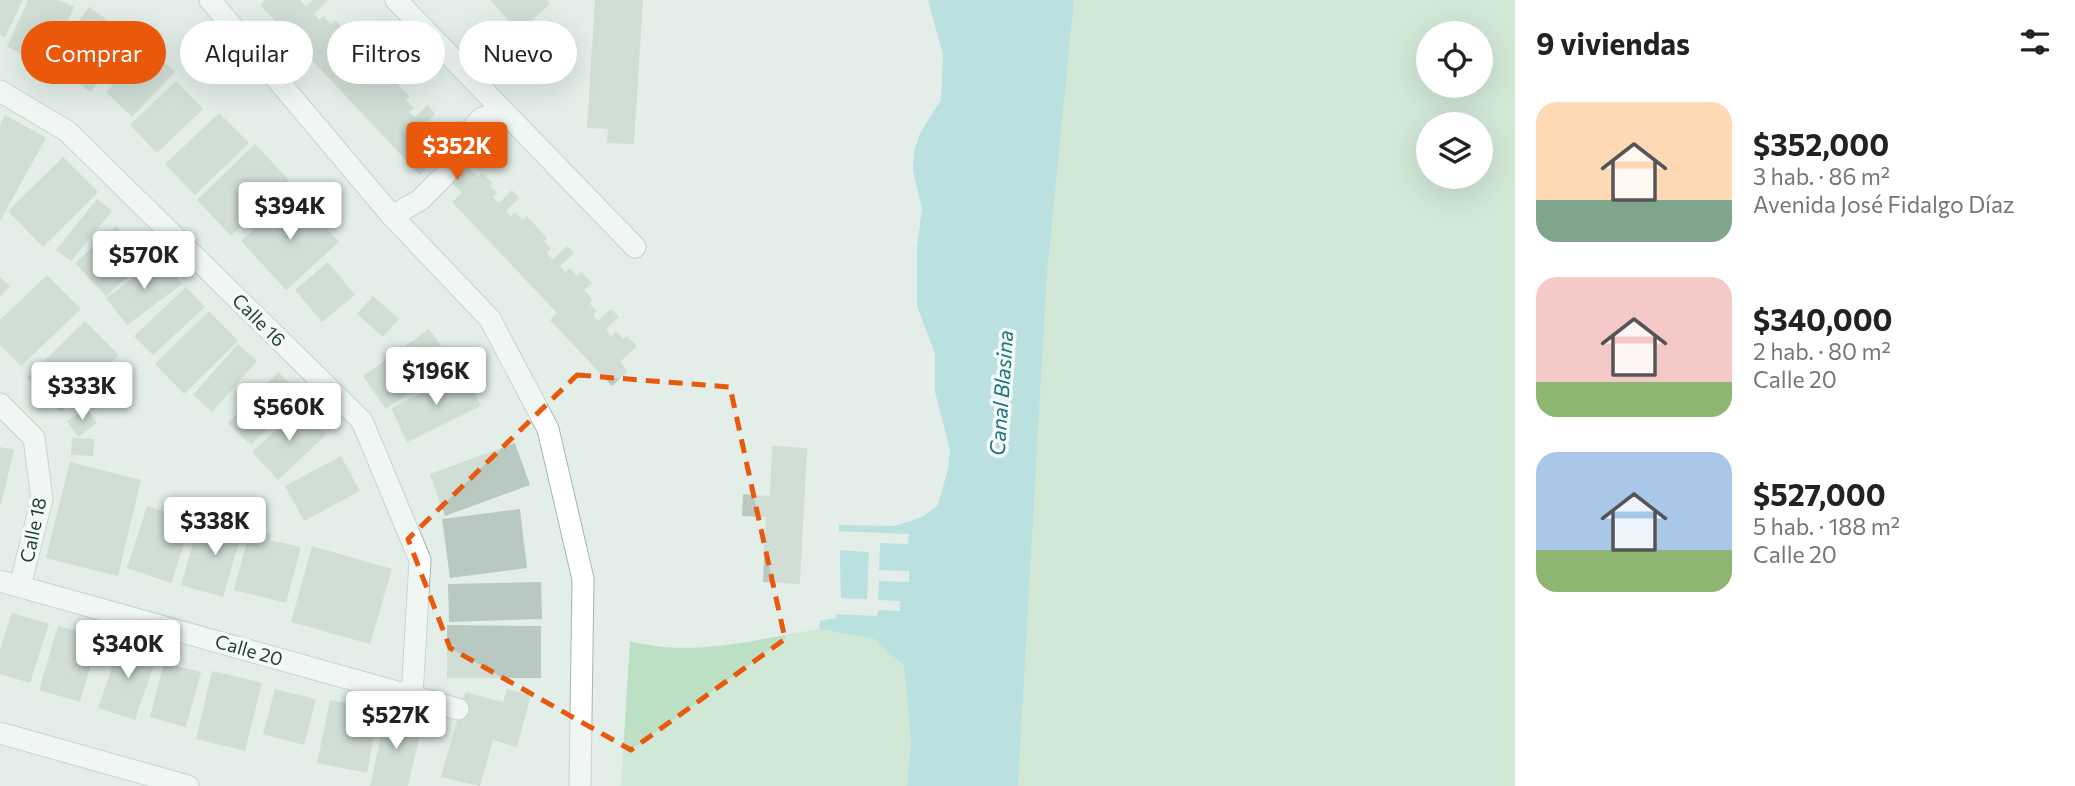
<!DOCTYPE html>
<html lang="es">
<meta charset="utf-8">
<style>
body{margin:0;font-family:Commissioner,sans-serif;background:#f6f6f6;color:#222;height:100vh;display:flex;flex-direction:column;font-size:26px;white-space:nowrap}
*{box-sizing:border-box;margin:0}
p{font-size:23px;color:#767676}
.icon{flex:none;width:38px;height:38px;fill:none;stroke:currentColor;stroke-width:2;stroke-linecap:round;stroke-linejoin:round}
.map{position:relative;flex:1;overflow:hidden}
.sheet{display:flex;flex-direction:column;background:#fff;width:560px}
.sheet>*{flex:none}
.banner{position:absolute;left:21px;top:21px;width:665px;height:63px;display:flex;gap:14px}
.buttons{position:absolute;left:1416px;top:21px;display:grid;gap:14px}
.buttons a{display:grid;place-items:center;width:77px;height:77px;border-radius:50%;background:#fff;box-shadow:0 7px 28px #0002;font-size:35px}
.price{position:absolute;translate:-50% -60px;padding:0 16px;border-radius:7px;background:#fff;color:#222;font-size:23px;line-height:46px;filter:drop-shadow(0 2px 4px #0008)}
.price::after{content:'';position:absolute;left:50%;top:42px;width:21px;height:16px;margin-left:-10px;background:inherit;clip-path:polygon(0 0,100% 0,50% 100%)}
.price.on{background:#ea580c;color:#fff}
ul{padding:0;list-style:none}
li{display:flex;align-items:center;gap:21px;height:175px;padding:0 21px}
li span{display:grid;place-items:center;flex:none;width:196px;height:140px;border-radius:21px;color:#555}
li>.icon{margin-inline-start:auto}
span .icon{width:84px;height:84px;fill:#fffc;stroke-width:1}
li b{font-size:30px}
h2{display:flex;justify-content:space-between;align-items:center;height:84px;padding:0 21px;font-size:30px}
.chip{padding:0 24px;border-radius:32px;background:#fff;box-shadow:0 7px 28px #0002;font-size:24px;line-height:63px}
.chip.on{background:#ea580c;color:#fff}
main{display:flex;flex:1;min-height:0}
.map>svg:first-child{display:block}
.green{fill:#bbe0c3;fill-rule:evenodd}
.water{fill:#88ced5}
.pier{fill:#e3eee8}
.building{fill:#b8c9c1}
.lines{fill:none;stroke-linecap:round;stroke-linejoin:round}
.minor-tunnel{stroke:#bccbc4;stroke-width:21;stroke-dasharray:21 10;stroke-linecap:butt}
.minor-casing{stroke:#a5b6af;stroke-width:23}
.minor{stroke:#fff;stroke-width:21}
.marked{fill:none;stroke:#e8590c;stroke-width:5;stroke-dasharray:14 9;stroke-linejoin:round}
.labels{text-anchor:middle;stroke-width:7;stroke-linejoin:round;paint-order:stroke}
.street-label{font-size:19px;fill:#214036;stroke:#f4faf7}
.water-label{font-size:21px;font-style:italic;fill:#187480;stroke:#f4faf7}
</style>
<main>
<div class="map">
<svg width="1515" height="786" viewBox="0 0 1515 786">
<rect width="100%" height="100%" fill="#e3eee8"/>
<!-- green -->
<g class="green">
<path d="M1074,0H1515V786H1018L1047,275ZM1428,33H1480V86H1428ZM1428,124H1480V177H1428Z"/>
<path d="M818,629L874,639L904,666L911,741L907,786H621L630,641C692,658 757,639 818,629Z"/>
</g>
<!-- water -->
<polygon class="water" points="928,0 1074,0 1047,275 1018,786 907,786 911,741 904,666 874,639 819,629 820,621 836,618 841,597 839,525 895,526 922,517 938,505 948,469 950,450 935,392 935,354 917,306 917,247 922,209 913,171 914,152 920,133 941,100 943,55"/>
<!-- pier -->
<polygon class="pier" points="836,531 909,534 908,544 880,543 879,570 909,571 909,582 879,581 878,600 900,601 900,611 878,610 877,616 834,614 837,598 867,599 869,552 837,550"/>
<!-- building -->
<g class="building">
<polygon points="0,0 23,0 5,37 0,35"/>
<polygon points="28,0 59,0 74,7 47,65 7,47"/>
<polygon points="265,0 300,0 306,6 313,0 328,0 314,14 319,20 323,16 331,24 335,20 355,42 352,44 360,52 355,56 360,61 373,48 381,56 367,69 374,75 378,71 386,79 389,75 410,97 406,100 414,108 409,112 415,117 428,105 435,114 423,126 428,132 433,127 440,135 443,132 453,143 449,147 461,160 478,177 482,173 493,183 490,186 497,193 493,197 499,203 512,190 519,198 506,211 511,216 515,212 522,220 527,216 547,238 544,241 551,249 547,253 553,259 567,246 574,253 560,266 566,272 570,268 577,276 581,272 592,283 584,290 593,300 589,303 597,311 593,315 598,321 611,309 619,317 606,329 611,336 616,331 623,339 627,336 637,346 620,362 628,371 612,386 550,320 557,313 452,202 462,193 433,163 420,175 260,5"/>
<polygon points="490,0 547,0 550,4 519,32"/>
<polygon points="595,0 643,0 634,144 607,143 608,129 587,128"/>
<polygon points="89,7 130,36 91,92 49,64"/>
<polygon points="551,20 577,44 555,67 529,43"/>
<polygon points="149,48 175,72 132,117 106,92"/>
<polygon points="176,81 203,109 157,153 130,125"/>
<polygon points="219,113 249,143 195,195 165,164"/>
<polygon points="5,115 46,138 0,221 0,125"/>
<polygon points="255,144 289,180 231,236 197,200"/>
<polygon points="63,157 98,192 43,247 8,211"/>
<polygon points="293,193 339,242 286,290 241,241"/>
<polygon points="97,199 112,211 71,261 56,250"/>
<polygon points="116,226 147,259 106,296 75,263"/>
<polygon points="162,257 182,284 127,325 106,298"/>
<polygon points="328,262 355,295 322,322 295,290"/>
<polygon points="47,275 81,309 21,366 0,345 0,320"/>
<polygon points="0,277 10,286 0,297"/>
<polygon points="186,287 205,307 153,355 134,336"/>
<polygon points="373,296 399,319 383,337 357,314"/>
<polygon points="209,311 238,341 184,394 155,364"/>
<polygon points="85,321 119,355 61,413 27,378"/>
<polygon points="429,329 453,363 386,409 363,376"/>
<polygon points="238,344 257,361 212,412 193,395"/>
<polygon points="278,372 301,394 251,445 228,423"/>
<polygon points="464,373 481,406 407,442 391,408"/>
<polygon points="301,407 327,434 278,480 252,452"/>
<polygon points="86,408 97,423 78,437 67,421"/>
<polygon points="72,438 94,439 93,456 71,455"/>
<polygon points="515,443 530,485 445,516 430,474"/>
<polygon points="772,446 807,448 800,584 763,582 766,517 742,516 743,494 770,496"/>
<polygon points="0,447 14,450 1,505 0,504"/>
<polygon points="341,456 360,491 304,521 285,486"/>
<polygon points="70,462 141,480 118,576 46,558"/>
<polygon points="147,506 192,521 171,583 127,568"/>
<polygon points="226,508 247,515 223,597 181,585 194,540 215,546"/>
<polygon points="520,509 527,568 450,578 442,519"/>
<polygon points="250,529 271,534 270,540 301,547 286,603 234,590"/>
<polygon points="312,546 392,569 370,644 291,622"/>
<polygon points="541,582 542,619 449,622 448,584"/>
<polygon points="12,613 49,624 30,683 0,674 0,650"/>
<polygon points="447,625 541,626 541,678 447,678"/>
<polygon points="58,626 99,637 80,702 39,690"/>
<polygon points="121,641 158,653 135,720 98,708"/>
<polygon points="164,663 201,672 186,727 150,717"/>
<polygon points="212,671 262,683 245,751 196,739"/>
<polygon points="275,689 316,699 304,745 263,734"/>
<polygon points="507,689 531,695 517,747 493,740 480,786 441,777 465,692 503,702"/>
<polygon points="330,700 379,709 367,773 317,763"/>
<polygon points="386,713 423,721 408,786 370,786"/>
</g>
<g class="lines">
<!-- minor-tunnel -->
<polyline class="minor-tunnel" points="436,165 452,150"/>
<!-- minor casing -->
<g class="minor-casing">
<g id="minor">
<polyline points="210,0 392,216 490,319 548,429 583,579 580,786"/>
<polyline points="396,0 635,247"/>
<polyline points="0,91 67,131 362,421 420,560 412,696"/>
<polyline points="452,150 482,118 503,110"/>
<polyline points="392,216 420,200 445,175"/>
<polyline points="0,404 34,438 42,499 20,586"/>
<polyline points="0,581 458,709"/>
<polyline points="0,733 188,786"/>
</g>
</g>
<!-- minor -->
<use href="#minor" class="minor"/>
</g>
<!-- marked area -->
<path d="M0 0H1515V786H0ZM577,375L730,387L785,639L631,750L450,648L408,539Z" fill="#e3eee8" fill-opacity=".55" fill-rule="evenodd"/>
<path class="marked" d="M577,375L730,387L785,639L631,750L450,648L408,539Z"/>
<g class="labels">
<!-- street labels -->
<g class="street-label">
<text transform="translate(259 320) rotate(45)" y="7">Calle 16</text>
<text transform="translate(33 530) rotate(-78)" y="7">Calle 18</text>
<text transform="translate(249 650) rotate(16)" y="7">Calle 20</text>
</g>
<!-- water labels -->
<g class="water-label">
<text transform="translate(1002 393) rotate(-86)" y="7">Canal Blasina</text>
</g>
</g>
</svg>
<div class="buttons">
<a><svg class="icon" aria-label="locate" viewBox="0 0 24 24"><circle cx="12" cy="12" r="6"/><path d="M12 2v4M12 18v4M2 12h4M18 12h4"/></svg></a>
<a><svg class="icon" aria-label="layers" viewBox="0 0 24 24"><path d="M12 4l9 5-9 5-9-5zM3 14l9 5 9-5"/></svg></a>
</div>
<b class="price on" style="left:457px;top:182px">$352K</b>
<b class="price" style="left:290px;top:242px">$394K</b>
<b class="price" style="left:144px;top:291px">$570K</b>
<b class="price" style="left:436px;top:407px">$196K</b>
<b class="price" style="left:82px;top:422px">$333K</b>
<b class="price" style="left:289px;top:443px">$560K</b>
<b class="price" style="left:215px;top:557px">$338K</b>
<b class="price" style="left:128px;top:680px">$340K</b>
<b class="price" style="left:396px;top:751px">$527K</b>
<div class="banner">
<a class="chip on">Comprar</a>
<a class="chip">Alquilar</a>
<a class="chip">Filtros</a>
<a class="chip">Nuevo</a>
</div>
</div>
<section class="sheet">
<h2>9 viviendas<svg class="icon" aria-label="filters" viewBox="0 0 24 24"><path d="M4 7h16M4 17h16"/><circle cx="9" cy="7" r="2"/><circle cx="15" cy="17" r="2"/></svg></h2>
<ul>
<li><span style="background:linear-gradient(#ffd9b3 70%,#7fa58c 0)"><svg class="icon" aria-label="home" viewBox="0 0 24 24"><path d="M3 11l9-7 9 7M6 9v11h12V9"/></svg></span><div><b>$352,000</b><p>3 hab. · 86 m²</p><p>Avenida José Fidalgo Díaz</p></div></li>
<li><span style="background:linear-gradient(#f6c9c9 75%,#8fb573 0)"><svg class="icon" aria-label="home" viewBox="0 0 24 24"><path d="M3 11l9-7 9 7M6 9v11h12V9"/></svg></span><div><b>$340,000</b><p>2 hab. · 80 m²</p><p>Calle 20</p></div></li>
<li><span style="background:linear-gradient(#a9c7e8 70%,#8fb573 0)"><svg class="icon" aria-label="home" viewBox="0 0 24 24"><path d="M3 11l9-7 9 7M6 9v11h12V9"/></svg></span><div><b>$527,000</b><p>5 hab. · 188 m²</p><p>Calle 20</p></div></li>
</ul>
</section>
</main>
